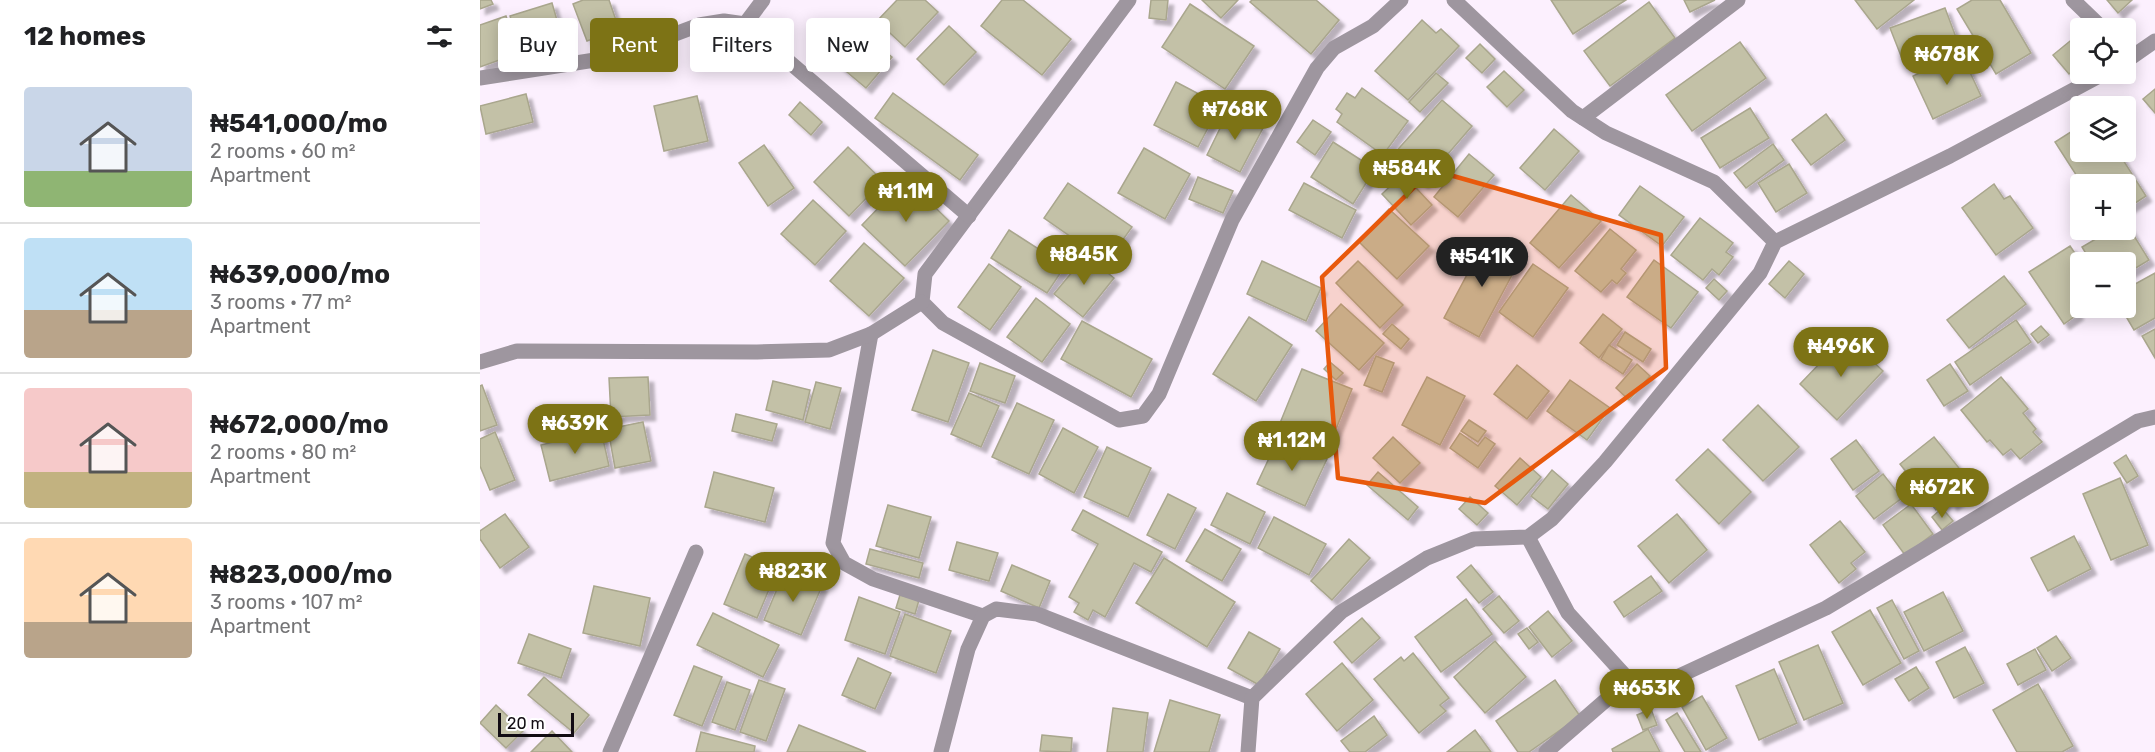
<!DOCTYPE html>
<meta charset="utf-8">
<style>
body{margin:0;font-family:Rubik,sans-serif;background:#f2f2f2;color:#202124;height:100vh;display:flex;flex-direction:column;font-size:22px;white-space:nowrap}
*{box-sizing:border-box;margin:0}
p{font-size:20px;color:#757577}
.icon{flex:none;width:33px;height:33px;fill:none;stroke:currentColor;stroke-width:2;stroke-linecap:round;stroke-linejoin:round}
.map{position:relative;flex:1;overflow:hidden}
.side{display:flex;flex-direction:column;background:#fff;width:480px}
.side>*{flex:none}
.top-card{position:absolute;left:18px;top:18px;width:570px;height:54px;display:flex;gap:12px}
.tools{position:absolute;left:1590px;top:18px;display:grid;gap:12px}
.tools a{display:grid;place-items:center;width:66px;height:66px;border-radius:6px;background:#fff;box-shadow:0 3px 15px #0003;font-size:30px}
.scale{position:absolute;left:18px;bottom:15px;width:76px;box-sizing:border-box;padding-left:6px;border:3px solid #120c13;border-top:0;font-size:16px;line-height:21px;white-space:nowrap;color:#120c13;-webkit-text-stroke:4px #fff;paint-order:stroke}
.price{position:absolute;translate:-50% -51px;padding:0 14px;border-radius:21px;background:#7d7315;color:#fff;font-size:20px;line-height:39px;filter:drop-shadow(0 2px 3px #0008)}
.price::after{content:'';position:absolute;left:50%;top:36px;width:18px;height:14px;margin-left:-9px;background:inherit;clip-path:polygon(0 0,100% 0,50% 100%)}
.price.current{background:#222;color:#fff}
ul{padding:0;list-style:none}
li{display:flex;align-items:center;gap:18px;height:150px;padding:0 24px}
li+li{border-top:2px solid #e0e0e0}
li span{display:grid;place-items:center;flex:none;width:168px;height:120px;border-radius:6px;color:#555}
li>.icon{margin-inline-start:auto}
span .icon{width:72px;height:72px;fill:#fffc;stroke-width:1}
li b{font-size:26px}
h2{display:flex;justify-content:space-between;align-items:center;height:72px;padding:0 24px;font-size:26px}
.tag{padding:0 21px;border-radius:6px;background:#fff;box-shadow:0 3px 15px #0003;font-size:21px;line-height:54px}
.tag.current{background:#7d7315;color:#fff}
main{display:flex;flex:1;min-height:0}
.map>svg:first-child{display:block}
.building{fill:#c3c1a7;stroke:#a9a68d;stroke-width:1.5;filter:url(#shadow)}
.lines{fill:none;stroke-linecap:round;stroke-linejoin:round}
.minor{stroke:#9e969f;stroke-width:15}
.marked{fill:#e8590c;fill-opacity:0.2;stroke:#e8590c;stroke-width:4.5;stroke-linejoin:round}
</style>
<main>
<section class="side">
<h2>12 homes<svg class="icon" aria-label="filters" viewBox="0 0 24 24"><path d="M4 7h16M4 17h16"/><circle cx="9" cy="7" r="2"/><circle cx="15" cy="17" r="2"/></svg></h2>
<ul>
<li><span style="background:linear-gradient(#c9d6e8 70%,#8fb573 0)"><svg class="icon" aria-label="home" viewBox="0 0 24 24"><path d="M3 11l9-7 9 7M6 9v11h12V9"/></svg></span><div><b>₦541,000/mo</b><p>2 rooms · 60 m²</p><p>Apartment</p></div></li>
<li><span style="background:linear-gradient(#bfe0f5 60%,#b9a48a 0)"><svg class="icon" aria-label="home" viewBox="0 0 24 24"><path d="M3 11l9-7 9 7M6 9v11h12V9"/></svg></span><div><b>₦639,000/mo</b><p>3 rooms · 77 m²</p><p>Apartment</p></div></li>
<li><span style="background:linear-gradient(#f6c9c9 70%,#c2b280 0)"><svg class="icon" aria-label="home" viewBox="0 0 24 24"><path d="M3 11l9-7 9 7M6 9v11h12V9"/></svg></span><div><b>₦672,000/mo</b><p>2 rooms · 80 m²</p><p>Apartment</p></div></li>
<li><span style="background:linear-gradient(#ffd9b3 70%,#b9a48a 0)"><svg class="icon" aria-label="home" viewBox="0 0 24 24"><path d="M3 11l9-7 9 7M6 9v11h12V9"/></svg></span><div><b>₦823,000/mo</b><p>3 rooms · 107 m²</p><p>Apartment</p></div></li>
</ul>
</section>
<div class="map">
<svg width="1675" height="752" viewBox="0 0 1675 752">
<defs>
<filter id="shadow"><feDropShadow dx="5.5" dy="5.5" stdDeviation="1.5" flood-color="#0004"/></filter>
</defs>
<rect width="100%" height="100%" fill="#fcf0fe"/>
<!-- building -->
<g class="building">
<polygon points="0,0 11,0 13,4 0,9"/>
<polygon points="103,0 129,0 139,29 107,41 93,4"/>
<polygon points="417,0 445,0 458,12 425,47 397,21"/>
<polygon points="522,0 543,0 591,39 562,75 501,26"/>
<polygon points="671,0 688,0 686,20 669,18"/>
<polygon points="722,0 758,0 741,18"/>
<polygon points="772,0 836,0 859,20 831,54 770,2"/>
<polygon points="1071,0 1146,0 1093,34"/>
<polygon points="1204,0 1235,0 1210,12"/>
<polygon points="1375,0 1434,0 1397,29"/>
<polygon points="1492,0 1520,0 1551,53 1516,74 1477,9"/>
<polygon points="1627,0 1652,0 1638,13"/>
<polygon points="1169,2 1195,38 1130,86 1104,51"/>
<polygon points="72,3 81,34 39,46 30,16"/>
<polygon points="710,4 774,46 745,89 682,47"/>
<polygon points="1465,8 1477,40 1423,61 1410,28"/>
<polygon points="26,16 39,53 0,67 0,25"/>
<polygon points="942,20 956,33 961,29 979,46 928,100 895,71"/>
<polygon points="369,22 412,57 386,88 343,52"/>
<polygon points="469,26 496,52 464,85 437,59"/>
<polygon points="1595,37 1600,44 1600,64 1589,74 1573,55"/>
<polygon points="1260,42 1286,78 1212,131 1186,95"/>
<polygon points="1000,44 1015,59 1002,73 986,58"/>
<polygon points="1481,53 1501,96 1453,119 1433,76"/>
<polygon points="1024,71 1044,90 1027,107 1007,87"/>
<polygon points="956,73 968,83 940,112 929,102"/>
<polygon points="696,82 740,105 718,147 674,125"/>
<polygon points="882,88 928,121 903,155 857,122 862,114 856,109 867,93 875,98"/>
<polygon points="1675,89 1675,113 1663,99"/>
<polygon points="413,93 498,155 480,180 395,118"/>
<polygon points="46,94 53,122 6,134 0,106"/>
<polygon points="217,96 228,141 184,151 174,106"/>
<polygon points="962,100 992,126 943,183 912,156"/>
<polygon points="320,102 342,122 331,135 309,115"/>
<polygon points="1270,108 1289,138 1240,168 1221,138"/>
<polygon points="749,110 783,128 760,172 727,155"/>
<polygon points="1346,114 1365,140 1331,165 1312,140"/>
<polygon points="833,120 851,132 835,155 817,142"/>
<polygon points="1600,126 1600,152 1638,152 1666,196 1646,209 1646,184 1602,184 1575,142"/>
<polygon points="1074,129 1099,151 1065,190 1040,168"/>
<polygon points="853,142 895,169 873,204 831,177"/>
<polygon points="1293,144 1304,160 1266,188 1254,173"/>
<polygon points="284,145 314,188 288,206 259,163"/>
<polygon points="368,147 403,181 369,216 334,182"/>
<polygon points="664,148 710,174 685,219 638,193"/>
<polygon points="989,154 1014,175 978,217 954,197"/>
<polygon points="1309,164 1327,193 1296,212 1278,183"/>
<polygon points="923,174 952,205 931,225 902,194"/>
<polygon points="718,177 753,191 743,213 709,199"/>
<polygon points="426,179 469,221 425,266 382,225"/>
<polygon points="588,183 652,227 627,262 564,218"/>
<polygon points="824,183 876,210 862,238 809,210"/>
<polygon points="1514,184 1524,199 1530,196 1553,228 1516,255 1482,208"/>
<polygon points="1160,186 1204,217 1182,246 1139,215"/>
<polygon points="1091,195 1121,221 1079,268 1050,243"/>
<polygon points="333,200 366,231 335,265 301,234"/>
<polygon points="909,209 949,246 917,279 878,241"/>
<polygon points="1220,218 1253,243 1246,252 1253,257 1239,275 1232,269 1223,280 1191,255"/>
<polygon points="1646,223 1669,260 1646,274 1646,262 1611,262 1602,247 1631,230 1646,230"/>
<polygon points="1130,229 1156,250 1141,269 1146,273 1137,284 1132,280 1121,292 1095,271"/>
<polygon points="529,230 585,266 567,293 511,258"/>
<polygon points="1006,239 1041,258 999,337 964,318"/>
<polygon points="384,243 424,278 389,316 350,281"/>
<polygon points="1590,246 1601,262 1600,300 1592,306 1598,314 1584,324 1549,272"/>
<polygon points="606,255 634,278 603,317 574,294"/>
<polygon points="1174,260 1218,292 1191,328 1147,297"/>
<polygon points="782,261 841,288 826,321 767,294"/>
<polygon points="878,261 923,305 900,328 856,283"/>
<polygon points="1309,261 1324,274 1305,298 1289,284"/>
<polygon points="509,264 541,287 510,330 478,307"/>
<polygon points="1053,264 1088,288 1053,337 1019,312"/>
<polygon points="1675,273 1675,318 1654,330 1641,308 1646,308 1646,289"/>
<polygon points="1524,276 1546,304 1489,348 1467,320"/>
<polygon points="1234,279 1247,291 1239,300 1226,288"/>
<polygon points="556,298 590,324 562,362 527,337"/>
<polygon points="861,304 904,343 879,370 836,331"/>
<polygon points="1123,314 1142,329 1119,358 1100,343"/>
<polygon points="769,317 812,345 776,401 733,374"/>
<polygon points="1536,320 1551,342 1490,385 1475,362"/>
<polygon points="602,321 672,359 651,397 581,359"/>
<polygon points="912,324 929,339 921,349 903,334"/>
<polygon points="1561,326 1569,335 1558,343 1551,334"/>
<polygon points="1675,329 1675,358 1662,336"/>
<polygon points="1145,332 1171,349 1163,362 1137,345"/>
<polygon points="1366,336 1403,371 1357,420 1320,384"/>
<polygon points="1129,345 1152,360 1143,374 1121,359"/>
<polygon points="453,350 489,363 468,422 432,410"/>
<polygon points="896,356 914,363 902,392 884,385"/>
<polygon points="850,362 863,373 856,380 844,369"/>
<polygon points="500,363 535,376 525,403 490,391"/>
<polygon points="1157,364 1170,376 1149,400 1136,388"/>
<polygon points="1470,364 1488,391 1464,406 1447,380"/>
<polygon points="1037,365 1069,391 1047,419 1014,394"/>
<polygon points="822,369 872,389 850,444 800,423"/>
<polygon points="168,377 170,415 131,417 129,378"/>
<polygon points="947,377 985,396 960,445 922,425"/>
<polygon points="1521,377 1548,409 1543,413 1556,429 1553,432 1562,442 1540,459 1531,449 1523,455 1510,440 1507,442 1481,410"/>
<polygon points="1090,380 1130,408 1107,440 1067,411"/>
<polygon points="293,381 330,390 323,420 286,410"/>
<polygon points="336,382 361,388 350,429 325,422"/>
<polygon points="2,385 17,425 0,431 0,386"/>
<polygon points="489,393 519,406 501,447 471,434"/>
<polygon points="537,403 574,420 549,474 512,457"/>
<polygon points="1278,405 1319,447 1283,481 1243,440"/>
<polygon points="256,414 297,424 292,441 252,431"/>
<polygon points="989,420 1006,431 998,442 981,431"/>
<polygon points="163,422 171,461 135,468 128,429"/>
<polygon points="583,428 618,447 594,493 559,474"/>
<polygon points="121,430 129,466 70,481 61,445"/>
<polygon points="15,432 35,480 10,490 0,466 0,439"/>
<polygon points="980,433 998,446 1005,437 1015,444 998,468 970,448"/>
<polygon points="799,437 847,459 825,506 777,484"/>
<polygon points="913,437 940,463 920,483 893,458"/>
<polygon points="1454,437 1495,488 1472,505 1468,500 1456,510 1420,464"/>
<polygon points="1376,440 1399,471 1373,490 1351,459"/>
<polygon points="627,447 671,468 648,517 604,497"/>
<polygon points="1228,449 1271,492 1239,524 1196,480"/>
<polygon points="1646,455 1658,476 1647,483 1634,463"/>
<polygon points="1040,458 1061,477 1037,505 1015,486"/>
<polygon points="1072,470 1088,484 1068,509 1051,496"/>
<polygon points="234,472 294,488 285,522 225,507"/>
<polygon points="898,472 938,507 928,520 887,485"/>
<polygon points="1403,474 1422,498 1394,519 1376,496"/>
<polygon points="1640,478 1668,545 1631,560 1603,494"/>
<polygon points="747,493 785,512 770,544 731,525"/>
<polygon points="688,494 716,508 695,549 667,535"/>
<polygon points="990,497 1008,513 997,525 979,509"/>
<polygon points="1431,504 1453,534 1425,555 1403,525"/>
<polygon points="408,505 451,517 439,558 396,546"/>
<polygon points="1462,508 1473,521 1462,530 1452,517"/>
<polygon points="603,510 682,552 671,572 654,563 625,617 613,610 608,620 594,612 599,603 589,597 618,544 592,530"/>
<polygon points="25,514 49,547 20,568 0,539 0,531"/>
<polygon points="1197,514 1227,550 1189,583 1158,546"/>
<polygon points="794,517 846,544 829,575 778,548"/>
<polygon points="1360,521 1385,552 1371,563 1376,569 1359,583 1330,545"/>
<polygon points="725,529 761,549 742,581 706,561"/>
<polygon points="1594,536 1611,569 1568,591 1551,558"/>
<polygon points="869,539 890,558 852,600 831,581"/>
<polygon points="477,542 518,553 509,581 469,570"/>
<polygon points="390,549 443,563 439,578 386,564"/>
<polygon points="265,554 298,568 277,618 244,604"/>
<polygon points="684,558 755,602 727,647 656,603"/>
<polygon points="532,565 570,581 559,608 521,591"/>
<polygon points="991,565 1013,592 999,603 977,577"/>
<polygon points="305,570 342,586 321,635 284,620"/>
<polygon points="1171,576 1182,591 1144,617 1134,602"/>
<polygon points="114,586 170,598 160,646 103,633"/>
<polygon points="1463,592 1483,631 1444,651 1424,612"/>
<polygon points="420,595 439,600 435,614 416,608"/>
<polygon points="1019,596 1039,621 1024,633 1003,609"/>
<polygon points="379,597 420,612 405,654 365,640"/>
<polygon points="986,599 1012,634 961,672 935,637"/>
<polygon points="1412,600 1439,651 1424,659 1397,608"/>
<polygon points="1390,610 1421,663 1383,685 1352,632"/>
<polygon points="1068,611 1092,641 1072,657 1049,627"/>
<polygon points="233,613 299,645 283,677 217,645"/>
<polygon points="425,614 471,631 456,673 410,656"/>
<polygon points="882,618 900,638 872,663 854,642"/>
<polygon points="1047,628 1058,642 1049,649 1038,634"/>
<polygon points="769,632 800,649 779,685 748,668"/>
<polygon points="49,634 91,649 81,678 38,663"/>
<polygon points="1576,636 1591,658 1572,671 1557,648"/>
<polygon points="1015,641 1046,677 1005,713 974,677"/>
<polygon points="1338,645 1363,703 1324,720 1299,662"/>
<polygon points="1485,647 1504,683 1474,698 1456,662"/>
<polygon points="1555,649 1566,670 1538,685 1527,664"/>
<polygon points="933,653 969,698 960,705 966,711 939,733 894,679 921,657 924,661"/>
<polygon points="378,658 411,673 395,709 362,695"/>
<polygon points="862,663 893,700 857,731 826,694"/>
<polygon points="214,666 242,677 222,726 194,715"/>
<polygon points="1436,667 1449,688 1429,701 1415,679"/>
<polygon points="1294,669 1317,723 1279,740 1256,686"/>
<polygon points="64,677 109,715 94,733 48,695"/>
<polygon points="279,680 305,689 286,741 260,732"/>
<polygon points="1075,680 1100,716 1049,752 1038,752 1016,721"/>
<polygon points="247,682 270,690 255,730 232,722"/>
<polygon points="1558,684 1593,746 1582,752 1537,752 1513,710"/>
<polygon points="1222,696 1247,738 1226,750 1202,707"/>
<polygon points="690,700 740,715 729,752 674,752"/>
<polygon points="16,705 43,731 26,748 0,723"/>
<polygon points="633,708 668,713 663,752 627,752"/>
<polygon points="1171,709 1177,725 1163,730 1157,715"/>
<polygon points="1197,713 1221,752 1205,752 1186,720"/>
<polygon points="894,716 907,735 885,752 870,752 861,741"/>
<polygon points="319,725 386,752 307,752"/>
<polygon points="1168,729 1180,752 1133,752 1132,749"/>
<polygon points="995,730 1011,752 967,752"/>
<polygon points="72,731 92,752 51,752"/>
<polygon points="221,732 275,746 274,752 216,752"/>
<polygon points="562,735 592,738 591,752 560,751"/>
</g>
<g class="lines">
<!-- minor -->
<g class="minor">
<polyline points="649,0 445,274 442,302 463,323 639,420 663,416 679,394 752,220 837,68 854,48 893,26 921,0"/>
<polyline points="974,0 1092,111 1126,133 1234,182 1295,242"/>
<polyline points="1593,0 1622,28"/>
<polyline points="265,24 283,0"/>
<polyline points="1646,61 1675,41"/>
<polyline points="0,78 134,57 219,25 244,21 265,24 489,216"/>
<polyline points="1103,118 1258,0"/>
<polyline points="391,334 353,543 364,563 393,579 503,616"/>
<polyline points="0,362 37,351 277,352 349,350 391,334 442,302"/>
<polyline points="1048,537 1088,613 1149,680 1186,682 1346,608 1658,421 1675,417"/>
<polyline points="130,752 216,552"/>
<polyline points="461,752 488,649 503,616 516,609 557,614 772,698"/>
<polyline points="768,752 772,698 861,612 947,558 994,539 1048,537 1072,519 1125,462 1280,273 1295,242 1470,156 1623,74"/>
<polyline points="1066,752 1149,680"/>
</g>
</g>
<!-- marked area -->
<path class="marked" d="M952,170L1181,235L1186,368L1005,503L858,478L842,277Z"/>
</svg>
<div class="tools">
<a><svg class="icon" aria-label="locate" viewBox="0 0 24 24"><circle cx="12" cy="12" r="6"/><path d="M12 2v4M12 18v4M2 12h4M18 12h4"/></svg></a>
<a><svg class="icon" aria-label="layers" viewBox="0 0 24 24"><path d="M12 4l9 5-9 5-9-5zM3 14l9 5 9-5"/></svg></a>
<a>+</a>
<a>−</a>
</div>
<div class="scale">20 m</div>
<b class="price" style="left:1467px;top:86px">₦678K</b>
<b class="price" style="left:755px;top:141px">₦768K</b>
<b class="price" style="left:927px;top:200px">₦584K</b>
<b class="price" style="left:426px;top:223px">₦1.1M</b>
<b class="price" style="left:604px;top:286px">₦845K</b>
<b class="price current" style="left:1002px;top:288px">₦541K</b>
<b class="price" style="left:1361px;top:378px">₦496K</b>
<b class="price" style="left:95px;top:455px">₦639K</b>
<b class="price" style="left:812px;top:472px">₦1.12M</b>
<b class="price" style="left:1462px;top:519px">₦672K</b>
<b class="price" style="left:313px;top:603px">₦823K</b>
<b class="price" style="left:1167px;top:720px">₦653K</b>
<div class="top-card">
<a class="tag">Buy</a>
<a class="tag current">Rent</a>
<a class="tag">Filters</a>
<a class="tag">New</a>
</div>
</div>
</main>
